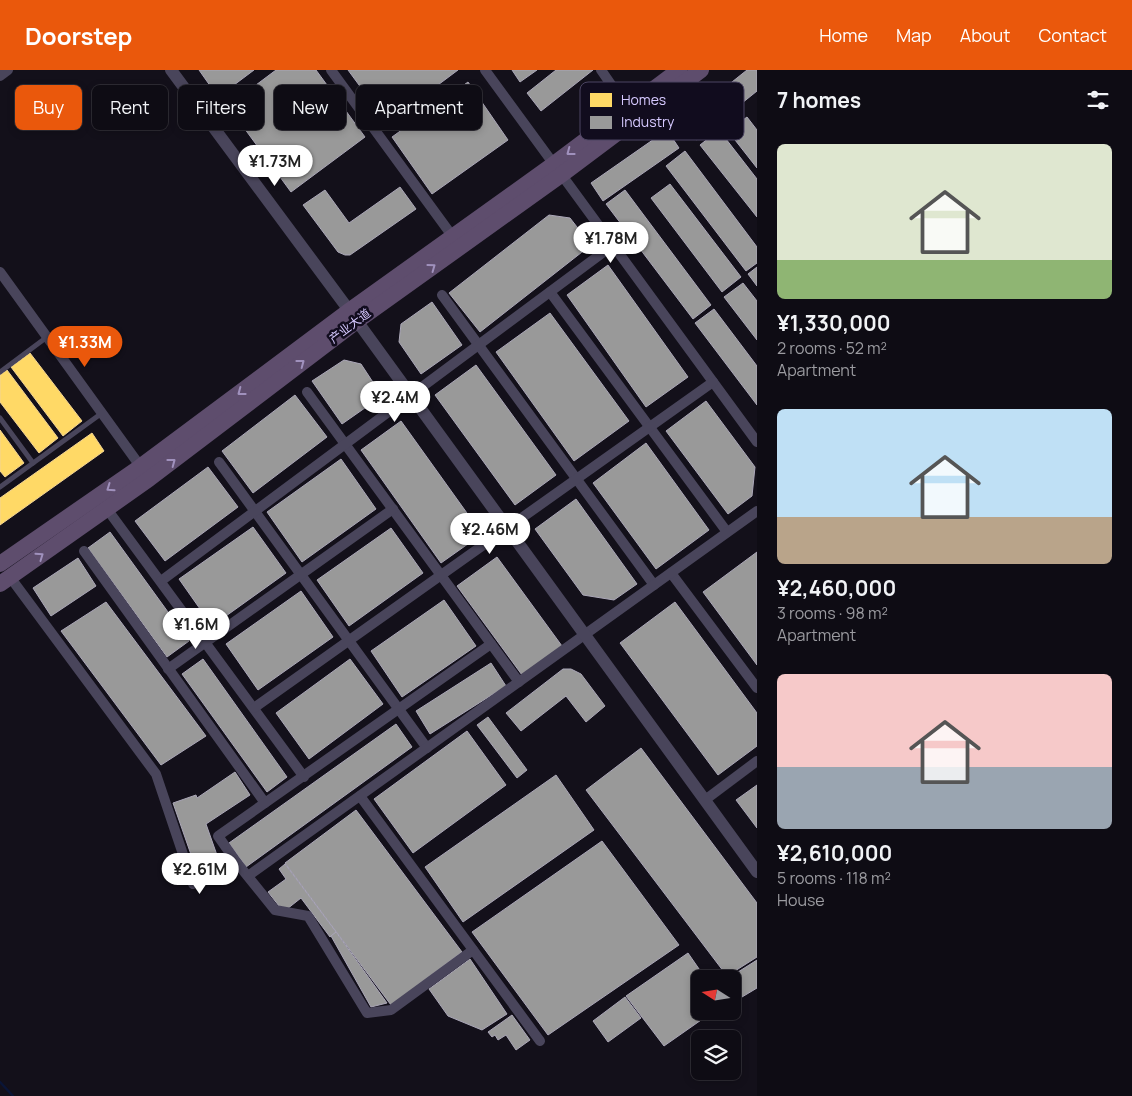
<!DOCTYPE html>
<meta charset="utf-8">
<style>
body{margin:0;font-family:Manrope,"Noto Sans SC",sans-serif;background:#17151d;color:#f1f3f6;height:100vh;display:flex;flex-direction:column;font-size:19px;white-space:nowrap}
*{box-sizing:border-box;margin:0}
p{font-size:16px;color:#9b9ba0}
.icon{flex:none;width:28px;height:28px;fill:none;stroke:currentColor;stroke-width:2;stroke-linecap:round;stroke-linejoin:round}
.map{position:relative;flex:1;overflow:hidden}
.panel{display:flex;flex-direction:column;background:#0e0c14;width:375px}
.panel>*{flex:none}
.hud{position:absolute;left:15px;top:15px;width:475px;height:45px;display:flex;gap:10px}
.needle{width:32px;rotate:282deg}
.tools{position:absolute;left:691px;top:900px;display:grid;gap:10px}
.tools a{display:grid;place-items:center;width:50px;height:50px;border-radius:8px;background:#0e0c14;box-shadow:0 2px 8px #0003,0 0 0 1px #2e2c34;font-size:25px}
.price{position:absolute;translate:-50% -42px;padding:0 11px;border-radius:18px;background:#fff;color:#222;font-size:16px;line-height:32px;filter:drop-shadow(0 1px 2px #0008)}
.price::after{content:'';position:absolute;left:50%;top:30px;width:15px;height:11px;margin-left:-8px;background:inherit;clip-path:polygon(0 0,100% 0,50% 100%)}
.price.on{background:#ea580c;color:#fff}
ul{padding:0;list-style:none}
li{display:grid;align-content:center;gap:10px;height:265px;padding:0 20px}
li span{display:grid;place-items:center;height:155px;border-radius:8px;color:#555}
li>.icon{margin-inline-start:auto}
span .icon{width:90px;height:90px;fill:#fffc;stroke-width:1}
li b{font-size:21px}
h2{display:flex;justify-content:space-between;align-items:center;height:60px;padding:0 20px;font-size:21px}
.chip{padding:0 18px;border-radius:8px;background:#0e0c14;box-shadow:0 2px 8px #0003,0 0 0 1px #2e2c34;font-size:18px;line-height:45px}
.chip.on{background:#ea580c;color:#fff}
header{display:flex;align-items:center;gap:30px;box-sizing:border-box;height:70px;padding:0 25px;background:#ea580c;color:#fff}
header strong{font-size:24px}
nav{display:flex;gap:28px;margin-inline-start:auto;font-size:18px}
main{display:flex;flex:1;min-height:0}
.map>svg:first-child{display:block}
.homes{fill:#ffd966;stroke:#f3d494}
.industry{fill:#999;stroke:#aba7b8}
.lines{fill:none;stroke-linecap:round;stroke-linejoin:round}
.stream{stroke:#0a1537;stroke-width:2.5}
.service{stroke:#49455b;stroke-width:5}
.minor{stroke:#49455b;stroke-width:10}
.tertiary{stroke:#49455b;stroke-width:12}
.primary{stroke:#5e4d6d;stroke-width:16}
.oneway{stroke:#a091bd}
.labels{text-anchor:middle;stroke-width:5;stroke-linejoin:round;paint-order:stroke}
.street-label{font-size:12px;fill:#d6c9ff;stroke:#110c1e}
.key{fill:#110c1e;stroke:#4c4562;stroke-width:1}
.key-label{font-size:14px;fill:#d6c9ff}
</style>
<header>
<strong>Doorstep</strong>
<nav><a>Home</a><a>Map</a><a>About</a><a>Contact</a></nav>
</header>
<main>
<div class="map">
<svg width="757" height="1026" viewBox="0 0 757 1026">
<rect width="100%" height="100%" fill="#13101a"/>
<!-- homes -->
<g class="homes">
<polygon points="30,283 82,351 63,366 11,297"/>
<polygon points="7,300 58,368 39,383 0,332 0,305"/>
<polygon points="0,360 24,393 5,407 0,401"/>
<polygon points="92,363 104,381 0,455 0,428"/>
</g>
<!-- industry -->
<g class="industry">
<polygon points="199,0 254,0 218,27"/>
<polygon points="276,0 316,0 365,67 291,122 228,36"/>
<polygon points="348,0 458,0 387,53"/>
<polygon points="512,0 537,0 520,12"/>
<polygon points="556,0 593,0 541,41 527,23"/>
<polygon points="747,0 757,0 757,21 696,70 682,52"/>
<polygon points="468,12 508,70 432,124 392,67"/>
<polygon points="747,47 757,60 757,98 728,61"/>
<polygon points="667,60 679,78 603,131 591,113"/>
<polygon points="719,60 757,109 757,147 700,75"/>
<polygon points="685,81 757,177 757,193 746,201 666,96"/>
<polygon points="670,114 741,207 722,222 651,128"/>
<polygon points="400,117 416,139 350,185 345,185 338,182 303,135 325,120 349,153"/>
<polygon points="625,120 711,235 693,249 606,134"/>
<polygon points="549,145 570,148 591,175 480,262 449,223"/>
<polygon points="608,195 688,307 646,337 567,225"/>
<polygon points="757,197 757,216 748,204"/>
<polygon points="743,213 757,231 757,270 724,227"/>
<polygon points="432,232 462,275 421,304 399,272 401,254"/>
<polygon points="714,239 757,296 757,335 695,253"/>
<polygon points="550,243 629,351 574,391 496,282"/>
<polygon points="344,290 361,294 382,326 342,354 312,311"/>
<polygon points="476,295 556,405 515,435 435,325"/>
<polygon points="295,325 327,367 253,423 222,381"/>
<polygon points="706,331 755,397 752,426 728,444 666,361"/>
<polygon points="401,351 482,464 441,493 361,380"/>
<polygon points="646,373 709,460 656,499 593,413"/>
<polygon points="341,389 376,439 302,492 267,442"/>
<polygon points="208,397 238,437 165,491 135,451"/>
<polygon points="576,429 637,514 614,530 583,525 535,459"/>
<polygon points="253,457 286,503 212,556 179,509"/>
<polygon points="391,458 423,503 349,556 317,510"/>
<polygon points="110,462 189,571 167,587 88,478"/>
<polygon points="757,482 757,595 703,522"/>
<polygon points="497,487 562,576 522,605 457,516"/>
<polygon points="78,488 96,516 51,546 33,518"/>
<polygon points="301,521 333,567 258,620 226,574"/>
<polygon points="444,530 476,576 402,627 371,581"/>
<polygon points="106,532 206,666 161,695 61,561"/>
<polygon points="675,532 757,643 757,676 718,705 620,573"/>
<polygon points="203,589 287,707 267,722 182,604"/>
<polygon points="350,589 383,634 309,689 276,643"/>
<polygon points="491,593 506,616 430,664 416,641"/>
<polygon points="563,599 571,599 581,604 605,636 586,652 566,626 521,661 506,643"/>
<polygon points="488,647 527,700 517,708 477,655"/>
<polygon points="396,654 412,677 246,797 229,773"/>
<polygon points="467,661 506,715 413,783 374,729"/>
<polygon points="641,678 757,833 757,887 727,906 586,720"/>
<polygon points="235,702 250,725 206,754 218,788 195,796 173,733 196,725 197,728"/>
<polygon points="556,705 594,760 463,852 425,797"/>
<polygon points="757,715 757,758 736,730"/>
<polygon points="356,740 462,882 391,935 285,793"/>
<polygon points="602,771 679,875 548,965 472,862"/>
<polygon points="285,794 336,862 330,867 301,828 287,839 279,836 268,822 286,809 279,799"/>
<polygon points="336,862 387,933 371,937 331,866"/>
<polygon points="688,883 706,909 700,909 700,941 714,941 664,976 626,926"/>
<polygon points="470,889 507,944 482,960 448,946 429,919"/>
<polygon points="757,890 757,918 732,933 732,909 727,909"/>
<polygon points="625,927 641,948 608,972 593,951"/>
<polygon points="512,945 530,970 516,980 506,965 498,970 495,965 492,967 488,962"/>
</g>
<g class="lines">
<!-- stream -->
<polyline class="stream" points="0,1012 13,1026"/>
<!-- service -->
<g class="service">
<polyline points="0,302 47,267"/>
<polyline points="0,348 33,393"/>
<polyline points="0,417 102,343"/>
</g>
<!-- minor -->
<g class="minor">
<polyline points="331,0 453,167"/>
<polyline points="485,0 757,372"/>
<polyline points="601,0 628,39"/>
<polyline points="0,6 8,0"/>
<polyline points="0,202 143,400"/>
<polyline points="550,222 727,462"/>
<polyline points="442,225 654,515"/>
<polyline points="307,322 519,612"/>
<polyline points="219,392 427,678"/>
<polyline points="107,439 304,707"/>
<polyline points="84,481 265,733"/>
<polyline points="671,503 757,618"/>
<polyline points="10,507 156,704 193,814 237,793 275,840 308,846 367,943 391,940 473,880"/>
<polyline points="161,511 613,175"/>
<polyline points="168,599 393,439"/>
<polyline points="254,638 713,312"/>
<polyline points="360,726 540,971"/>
<polyline points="705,730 757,691"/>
<polyline points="237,793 218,766 491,574"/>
<polyline points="248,806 757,441"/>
</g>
<!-- tertiary -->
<polyline class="tertiary" points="171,0 357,251 757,802"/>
<!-- primary -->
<g class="primary">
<polyline points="0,494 140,397 349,241 554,94 679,0"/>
<polyline points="0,514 149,409 357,251 561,105 701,0"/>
</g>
</g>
<!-- one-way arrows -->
<defs><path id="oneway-chevron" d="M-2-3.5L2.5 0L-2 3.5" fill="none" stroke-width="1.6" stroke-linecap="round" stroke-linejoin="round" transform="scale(1.25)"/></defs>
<g class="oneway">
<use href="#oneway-chevron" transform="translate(570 82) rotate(143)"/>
<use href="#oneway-chevron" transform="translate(432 197) rotate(-36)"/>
<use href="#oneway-chevron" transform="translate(301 293) rotate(-37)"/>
<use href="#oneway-chevron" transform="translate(241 322) rotate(143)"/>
<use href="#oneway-chevron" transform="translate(172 392) rotate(-37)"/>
<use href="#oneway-chevron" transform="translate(110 418) rotate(145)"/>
<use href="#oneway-chevron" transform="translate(40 486) rotate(-35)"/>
</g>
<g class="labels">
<!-- street labels -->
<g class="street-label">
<text transform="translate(350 256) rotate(-37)" y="4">产业大道</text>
</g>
</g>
<!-- legend -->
<rect x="580" y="12" width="164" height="58" rx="8" class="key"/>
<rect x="590" y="23" width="22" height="14" fill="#ffd966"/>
<rect x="590" y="46" width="22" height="13" fill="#999"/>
<g class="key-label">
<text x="621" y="35">Homes</text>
<text x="621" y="57">Industry</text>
</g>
</svg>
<div class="tools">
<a><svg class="needle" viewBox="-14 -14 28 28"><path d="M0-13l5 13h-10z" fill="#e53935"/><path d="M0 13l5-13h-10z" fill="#9b9ba0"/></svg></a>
<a><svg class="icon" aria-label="layers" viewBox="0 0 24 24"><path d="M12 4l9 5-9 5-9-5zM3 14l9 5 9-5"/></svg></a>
</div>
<b class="price" style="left:275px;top:117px">¥1.73M</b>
<b class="price" style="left:611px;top:194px">¥1.78M</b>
<b class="price on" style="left:85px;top:298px">¥1.33M</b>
<b class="price" style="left:395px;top:353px">¥2.4M</b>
<b class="price" style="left:490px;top:485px">¥2.46M</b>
<b class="price" style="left:196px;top:580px">¥1.6M</b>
<b class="price" style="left:200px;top:825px">¥2.61M</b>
<div class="hud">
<a class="chip on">Buy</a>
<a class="chip">Rent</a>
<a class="chip">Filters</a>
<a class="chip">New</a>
<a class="chip">Apartment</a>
</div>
</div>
<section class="panel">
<h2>7 homes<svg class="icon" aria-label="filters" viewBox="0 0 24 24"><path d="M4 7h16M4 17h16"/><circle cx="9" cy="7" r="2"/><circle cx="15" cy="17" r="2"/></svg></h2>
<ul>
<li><span style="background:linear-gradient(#dfe7d0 75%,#8fb573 0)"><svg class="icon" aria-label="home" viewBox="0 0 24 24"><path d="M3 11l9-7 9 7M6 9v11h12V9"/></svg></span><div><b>¥1,330,000</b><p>2 rooms · 52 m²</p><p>Apartment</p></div></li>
<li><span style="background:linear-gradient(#bfe0f5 70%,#b9a48a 0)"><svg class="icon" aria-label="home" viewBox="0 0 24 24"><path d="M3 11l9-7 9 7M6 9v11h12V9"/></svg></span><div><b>¥2,460,000</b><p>3 rooms · 98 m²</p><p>Apartment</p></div></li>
<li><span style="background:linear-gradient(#f6c9c9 60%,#9aa5b1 0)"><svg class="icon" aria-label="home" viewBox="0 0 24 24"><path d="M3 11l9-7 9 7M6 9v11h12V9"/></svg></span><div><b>¥2,610,000</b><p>5 rooms · 118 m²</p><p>House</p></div></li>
</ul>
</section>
</main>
